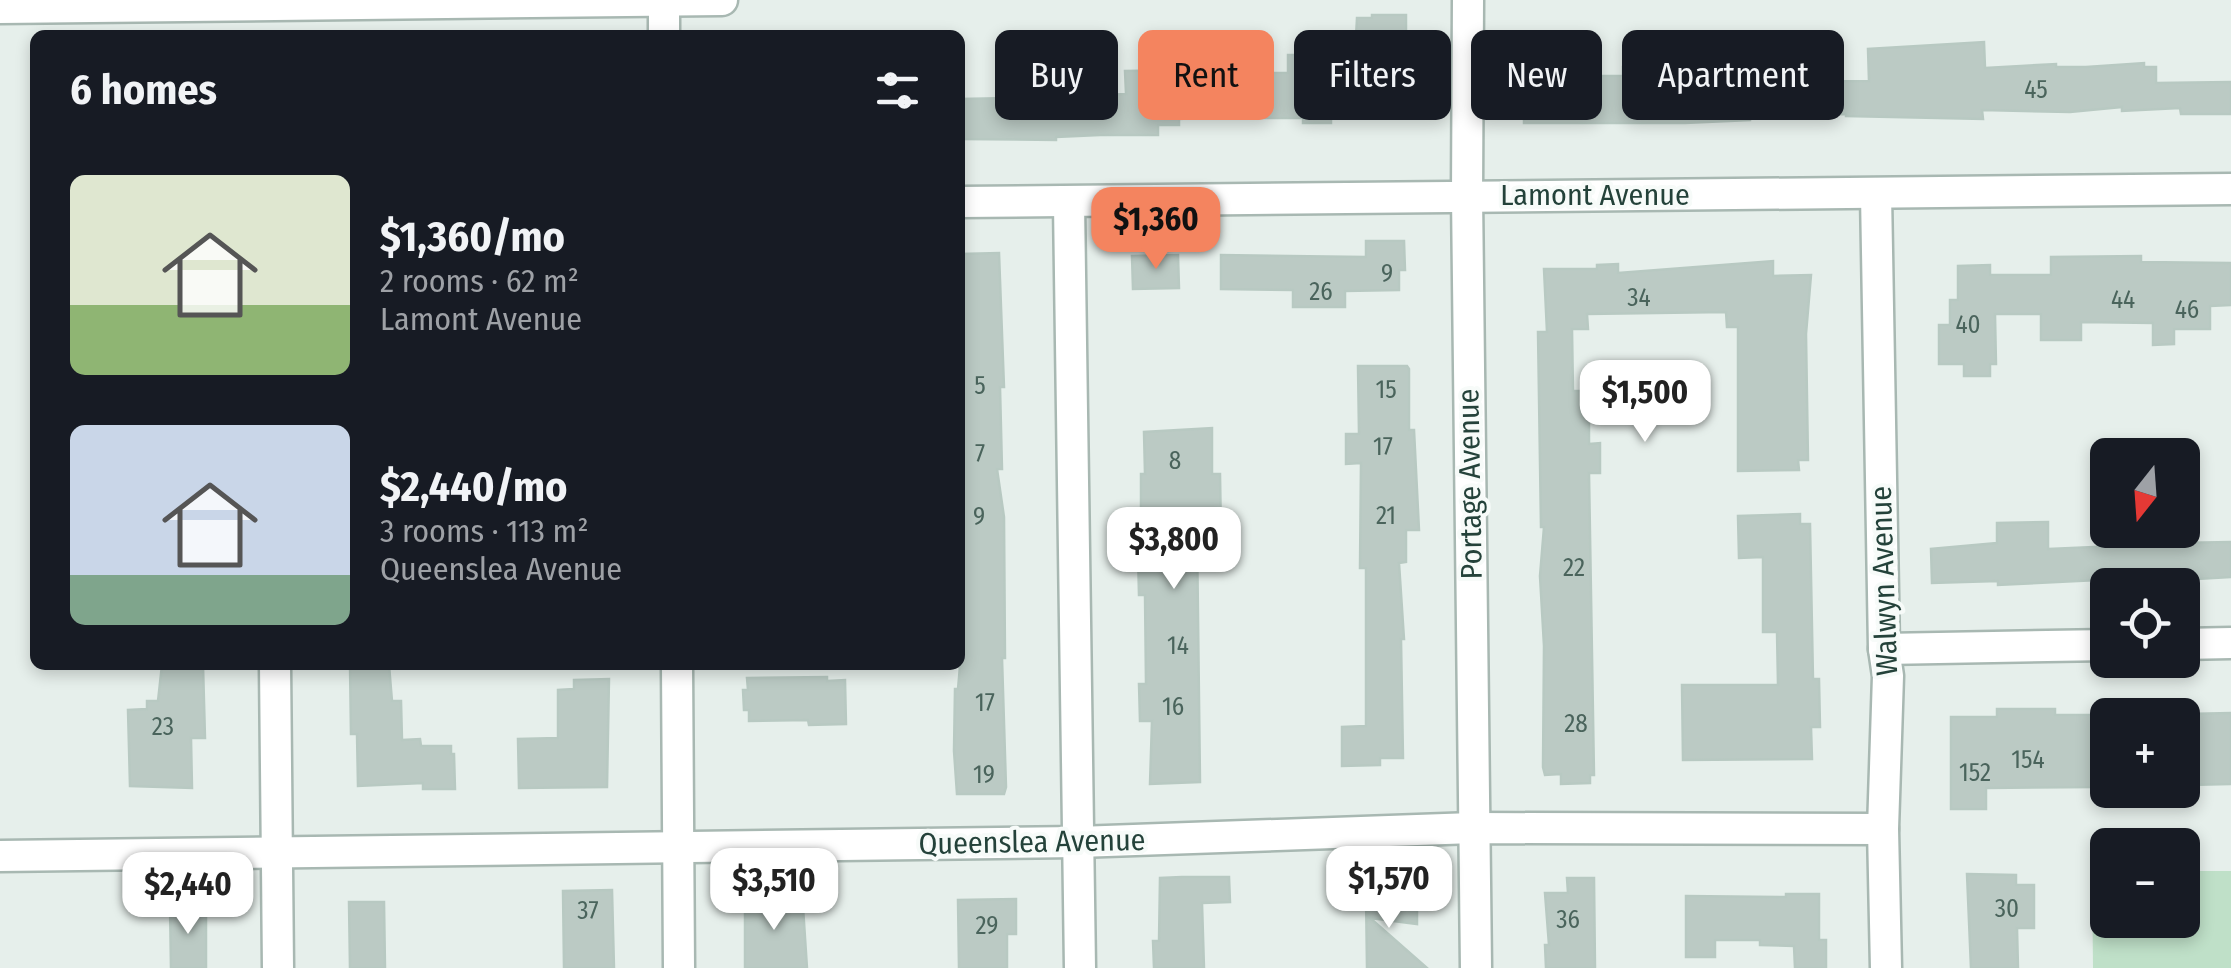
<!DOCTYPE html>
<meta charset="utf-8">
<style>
body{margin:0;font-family:"Fira Sans Condensed",sans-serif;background:#20242c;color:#f1f3f6;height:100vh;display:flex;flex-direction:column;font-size:38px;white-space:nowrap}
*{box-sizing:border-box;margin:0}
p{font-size:32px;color:#9ea1a6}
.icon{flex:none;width:55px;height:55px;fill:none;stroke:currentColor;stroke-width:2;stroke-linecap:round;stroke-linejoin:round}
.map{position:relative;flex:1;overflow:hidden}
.sheet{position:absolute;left:30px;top:30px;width:935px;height:640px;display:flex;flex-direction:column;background:#171b24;border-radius:15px;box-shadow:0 5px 15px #0003}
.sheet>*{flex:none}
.hud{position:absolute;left:995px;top:30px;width:950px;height:90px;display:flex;gap:20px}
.needle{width:65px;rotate:197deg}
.controls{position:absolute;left:2090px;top:438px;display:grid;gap:20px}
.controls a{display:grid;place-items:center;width:110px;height:110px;border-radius:15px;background:#171b24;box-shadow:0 5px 15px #0003;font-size:50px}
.price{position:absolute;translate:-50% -85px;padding:0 22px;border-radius:20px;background:#fff;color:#222;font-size:32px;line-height:65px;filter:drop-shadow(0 2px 5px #0008)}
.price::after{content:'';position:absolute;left:50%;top:60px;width:30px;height:22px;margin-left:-15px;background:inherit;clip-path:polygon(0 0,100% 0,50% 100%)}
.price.current{background:#f4845f;color:#111}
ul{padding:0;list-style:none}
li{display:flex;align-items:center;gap:30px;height:250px;padding:0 40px}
li span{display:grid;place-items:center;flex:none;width:280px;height:200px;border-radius:15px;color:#555}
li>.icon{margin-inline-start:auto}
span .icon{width:120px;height:120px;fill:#fffc;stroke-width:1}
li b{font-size:42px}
h2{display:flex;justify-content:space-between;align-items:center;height:120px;padding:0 40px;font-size:42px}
.tag{padding:0 35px;border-radius:15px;background:#171b24;box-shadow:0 5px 15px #0003;font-size:35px;line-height:90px}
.tag.current{background:#f4845f;color:#111}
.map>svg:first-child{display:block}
.green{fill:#bfe0c8}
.building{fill:#bbcac4;stroke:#b8c9c2;stroke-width:2.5}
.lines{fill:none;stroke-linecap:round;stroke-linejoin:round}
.street-casing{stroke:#a8b8b2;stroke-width:35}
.street{stroke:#fff;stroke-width:30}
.labels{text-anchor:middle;stroke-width:8;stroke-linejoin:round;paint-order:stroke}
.number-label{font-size:25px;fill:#4a645c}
.street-label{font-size:30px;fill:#24423a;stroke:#f7fbf9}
</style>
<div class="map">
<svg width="2231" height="968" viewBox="0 0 2231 968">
<rect width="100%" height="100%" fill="#e6efeb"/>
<!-- green -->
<polygon class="green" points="2183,871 2231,871 2231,968 2093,968 2092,872 2107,872 2108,920 2182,920"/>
<!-- building -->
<g class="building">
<polygon points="1372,15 1406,15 1406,47 1397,47 1401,110 1331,111 1331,123 1303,123 1303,118 1253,118 1253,115 1179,119 1179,125 1158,125 1158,135 1100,135 1056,137 1056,140 960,139 960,99 1012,98 1012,94 1025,94 1025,89 1057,90 1057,97 1126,94 1125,71 1190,70 1190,66 1215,66 1215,73 1288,73 1288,55 1311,55 1311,74 1354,76 1357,18 1372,18"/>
<polygon points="1984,42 1985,68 2056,64 2056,67 2086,67 2144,63 2144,67 2156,67 2156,83 2231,82 2231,114 2181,114 2180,108 2122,111 2122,107 2070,112 1982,110 1983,119 1846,116 1846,114 1750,116 1750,120 1685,123 1524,123 1524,85 1579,85 1579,76 1623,76 1623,67 1660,66 1661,93 1708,92 1707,82 1869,81 1868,49"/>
<polygon points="1366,241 1404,241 1405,270 1399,270 1399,290 1345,291 1345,307 1293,307 1293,290 1221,289 1221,255 1366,257"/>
<polygon points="999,253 1004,387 1000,387 1002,469 997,469 1004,517 1005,658 1002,658 1006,787 1004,794 957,794 954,751 955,689 958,689 960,666 960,254"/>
<polygon points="1178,255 1179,288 1133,289 1132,256"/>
<polygon points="2141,256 2141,262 2231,263 2231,305 2210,306 2210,329 2174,329 2174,344 2153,345 2153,323 2081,322 2081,340 2041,340 2041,314 1995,314 1996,364 1990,364 1990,376 1964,376 1964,364 1939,364 1939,325 1950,325 1950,300 1958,300 1958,266 1990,265 1990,275 2051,275 2051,257"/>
<polygon points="1773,261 1773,276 1811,275 1806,334 1808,460 1798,460 1799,470 1738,471 1738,327 1727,327 1726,312 1587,314 1588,329 1572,329 1573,391 1589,391 1589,444 1600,443 1600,473 1589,473 1594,775 1590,775 1590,783 1561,784 1561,774 1545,775 1543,767 1544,646 1540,576 1544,527 1541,527 1538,332 1547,332 1544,269 1597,269 1597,265 1618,264 1618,273"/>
<polygon points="1358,366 1407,366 1409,369 1409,430 1414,430 1419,530 1406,530 1406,562 1399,563 1404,639 1401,639 1403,758 1380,758 1380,765 1342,766 1342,727 1366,726 1366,568 1360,568 1361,463 1346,464 1346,434 1359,434"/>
<polygon points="1212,428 1212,474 1220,474 1221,533 1197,533 1200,782 1150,784 1152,721 1140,721 1139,684 1146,684 1145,595 1139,595 1137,511 1141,511 1141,474 1145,474 1144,432"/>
<polygon points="1800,514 1800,524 1810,524 1813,679 1819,679 1820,727 1811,727 1812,759 1683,760 1682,685 1778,685 1777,632 1763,632 1763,557 1739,558 1738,516"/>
<polygon points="2048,522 2048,549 2117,546 2117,530 2176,530 2177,543 2231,542 2231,577 2145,582 2119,583 2119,579 1998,585 1998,581 1932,583 1931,549 1997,543 1997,523"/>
<polygon points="162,665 203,665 205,738 191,738 192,788 130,786 128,710 147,709 147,701 158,701"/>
<polygon points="350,665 389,665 392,701 401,701 402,740 420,739 421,746 451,746 451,754 454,754 455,789 423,789 423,783 358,786 357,734 351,734"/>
<polygon points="827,677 827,681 845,680 846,724 809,725 808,720 749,721 749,710 744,710 743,690 748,690 747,678"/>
<polygon points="609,679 607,787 519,788 518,739 558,738 558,690 574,689 574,680"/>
<polygon points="1997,709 2055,709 2055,715 2108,715 2108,746 2097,746 2097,787 1986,788 1986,809 1951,809 1951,717 1997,717"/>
<polygon points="2231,713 2231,784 2188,785 2187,714"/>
<polygon points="1967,874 2016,875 2016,885 2034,885 2034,928 2017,928 2018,968 1971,968"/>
<polygon points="1182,877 1229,877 1230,902 1202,903 1204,968 1154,968 1153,941 1159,941 1160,878"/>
<polygon points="1567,878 1594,878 1595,968 1546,968 1545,945 1549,945 1545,893 1568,893"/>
<polygon points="612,890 614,968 564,968 563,891"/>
<polygon points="1786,894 1819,894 1819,940 1826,940 1826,968 1795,968 1794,946 1760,945 1760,940 1715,940 1715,957 1686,957 1686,896 1786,897"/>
<polygon points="1366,895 1417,895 1417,924 1370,918 1427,968 1367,968"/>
<polygon points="745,896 793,896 794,908 803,907 807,968 745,968"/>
<polygon points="1016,899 1016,934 1007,934 1007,968 959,968 958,900"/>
<polygon points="349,902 384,902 385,968 350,968"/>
<polygon points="170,906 206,906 206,968 171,968"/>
</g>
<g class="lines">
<!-- street casing -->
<g class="street-casing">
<g id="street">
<polyline points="1468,0 1467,195 1476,968"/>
<polyline points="0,8 722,0"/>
<polyline points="664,35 664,1"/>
<polyline points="1876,194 1884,649 1888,676 1883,829 1886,968"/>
<polyline points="960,202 2231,189"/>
<polyline points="1069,204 1080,968"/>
<polyline points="2182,644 2231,643"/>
<polyline points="1884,649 2108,645"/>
<polyline points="275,665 278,968"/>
<polyline points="677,665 679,968"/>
<polyline points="0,856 1078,842 1473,828 1883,829"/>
</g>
</g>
<!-- street -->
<use href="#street" class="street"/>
</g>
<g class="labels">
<!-- number labels -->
<g class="number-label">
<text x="2036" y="98">45</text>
<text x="1387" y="282">9</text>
<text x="1321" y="300">26</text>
<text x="1639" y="306">34</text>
<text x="2123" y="308">44</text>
<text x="2187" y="318">46</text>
<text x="1968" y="333">40</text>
<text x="980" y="394">5</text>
<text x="1386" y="398">15</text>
<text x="1383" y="455">17</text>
<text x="980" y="462">7</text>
<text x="1175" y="469">8</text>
<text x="1386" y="524">21</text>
<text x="979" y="525">9</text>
<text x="1574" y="576">22</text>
<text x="1178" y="654">14</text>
<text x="985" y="711">17</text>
<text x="1173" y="715">16</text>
<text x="1576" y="732">28</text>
<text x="163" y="735">23</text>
<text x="2028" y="768">154</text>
<text x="1975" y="781">152</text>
<text x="984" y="783">19</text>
<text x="2007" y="917">30</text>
<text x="588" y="919">37</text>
<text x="1568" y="928">36</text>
<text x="987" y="934">29</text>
</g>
<!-- street labels -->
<g class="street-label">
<text x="1595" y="205">Lamont Avenue</text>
<text transform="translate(1470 484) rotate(-91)" y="10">Portage Avenue</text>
<text transform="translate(1884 581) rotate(-92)" y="10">Walwyn Avenue</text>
<text transform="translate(1032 842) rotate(-1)" y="10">Queenslea Avenue</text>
</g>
</g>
</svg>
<div class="controls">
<a><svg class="needle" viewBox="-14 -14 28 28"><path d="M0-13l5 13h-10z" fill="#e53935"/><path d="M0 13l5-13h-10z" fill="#9ea1a6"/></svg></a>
<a><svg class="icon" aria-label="locate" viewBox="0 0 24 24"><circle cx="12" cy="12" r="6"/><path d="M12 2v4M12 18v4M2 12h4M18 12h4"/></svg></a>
<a>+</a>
<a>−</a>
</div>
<b class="price current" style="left:1156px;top:272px">$1,360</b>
<b class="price" style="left:1645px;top:445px">$1,500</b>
<b class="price" style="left:1174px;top:592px">$3,800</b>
<b class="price" style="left:1389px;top:931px">$1,570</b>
<b class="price" style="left:774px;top:933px">$3,510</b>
<b class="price" style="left:188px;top:937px">$2,440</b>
<div class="hud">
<a class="tag">Buy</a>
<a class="tag current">Rent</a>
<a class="tag">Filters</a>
<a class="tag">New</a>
<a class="tag">Apartment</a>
</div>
<section class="sheet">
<h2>6 homes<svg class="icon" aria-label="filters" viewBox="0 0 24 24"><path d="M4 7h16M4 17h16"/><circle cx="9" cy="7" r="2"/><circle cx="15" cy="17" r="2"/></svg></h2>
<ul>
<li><span style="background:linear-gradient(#dfe7d0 65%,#8fb573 0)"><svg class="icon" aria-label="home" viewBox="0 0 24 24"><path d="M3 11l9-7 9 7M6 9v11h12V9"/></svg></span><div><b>$1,360/mo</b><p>2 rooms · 62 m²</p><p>Lamont Avenue</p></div></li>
<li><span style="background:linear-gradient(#c9d6e8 75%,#7fa58c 0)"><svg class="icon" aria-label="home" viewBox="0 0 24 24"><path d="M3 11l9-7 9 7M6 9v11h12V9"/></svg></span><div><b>$2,440/mo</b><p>3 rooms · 113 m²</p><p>Queenslea Avenue</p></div></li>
</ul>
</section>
</div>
